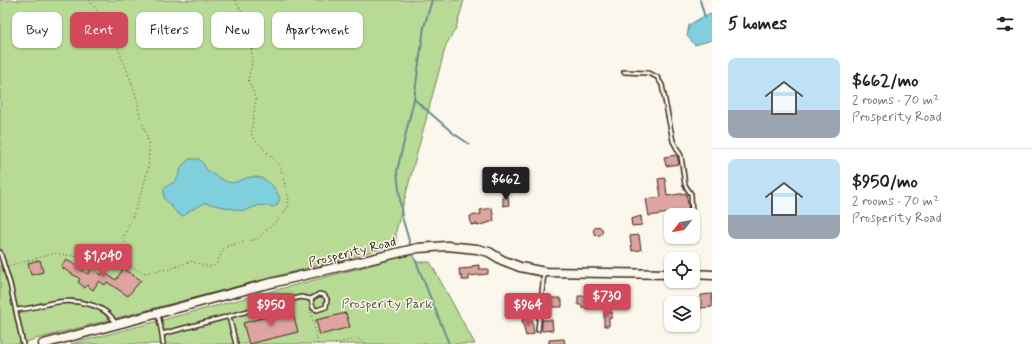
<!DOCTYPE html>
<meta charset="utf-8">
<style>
body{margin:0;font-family:Mynerve,sans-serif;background:#f6f6f6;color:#202124;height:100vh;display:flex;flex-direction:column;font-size:15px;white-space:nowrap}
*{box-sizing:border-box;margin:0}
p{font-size:13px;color:#757577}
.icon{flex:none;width:22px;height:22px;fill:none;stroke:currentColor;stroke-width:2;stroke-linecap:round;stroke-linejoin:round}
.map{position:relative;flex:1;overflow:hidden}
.drawer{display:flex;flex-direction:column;background:#fff;width:320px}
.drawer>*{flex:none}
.guide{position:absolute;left:12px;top:12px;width:380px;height:36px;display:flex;gap:8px}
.needle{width:26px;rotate:239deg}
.buttons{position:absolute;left:664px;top:208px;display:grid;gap:8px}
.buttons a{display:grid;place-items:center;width:36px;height:36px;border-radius:8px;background:#fff;box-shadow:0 1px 3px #0004;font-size:20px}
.price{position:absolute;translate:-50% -34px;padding:0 9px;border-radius:4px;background:#d1495b;color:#fff;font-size:13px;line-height:26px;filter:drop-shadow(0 1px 2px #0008)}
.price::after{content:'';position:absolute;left:50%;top:24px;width:12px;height:9px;margin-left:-6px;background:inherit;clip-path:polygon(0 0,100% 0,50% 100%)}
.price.selected{background:#222;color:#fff}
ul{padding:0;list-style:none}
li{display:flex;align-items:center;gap:12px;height:100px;padding:0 16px}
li+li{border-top:1px solid #e0e0e0}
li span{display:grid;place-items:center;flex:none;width:112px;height:80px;border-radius:8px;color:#555}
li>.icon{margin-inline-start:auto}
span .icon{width:48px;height:48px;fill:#fffc;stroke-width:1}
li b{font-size:17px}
h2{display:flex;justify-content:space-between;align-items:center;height:48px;padding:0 16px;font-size:17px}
.chip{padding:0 14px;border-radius:8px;background:#fff;box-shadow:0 1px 3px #0004;font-size:14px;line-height:36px}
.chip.selected{background:#d1495b;color:#fff}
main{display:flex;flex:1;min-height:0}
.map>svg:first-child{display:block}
.green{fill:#b7db95;stroke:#79825a}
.water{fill:#7fcfdc;stroke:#648d90}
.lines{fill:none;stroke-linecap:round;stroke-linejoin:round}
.stream{stroke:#648d90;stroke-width:2}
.building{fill:#dea49f;stroke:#3b2a1e}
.service-casing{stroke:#3b2a1e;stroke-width:6}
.tertiary-casing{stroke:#3b2a1e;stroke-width:11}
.path{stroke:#3b2a1e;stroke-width:1;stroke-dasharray:1 3;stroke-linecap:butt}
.service{stroke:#fbf7ec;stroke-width:3}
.tertiary{stroke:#fbf7ec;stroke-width:8}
.labels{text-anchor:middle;stroke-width:3;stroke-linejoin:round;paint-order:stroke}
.street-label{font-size:13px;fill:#3b2a1e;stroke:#fbf7ec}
.park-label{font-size:13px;fill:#5a563c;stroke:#fbf7ec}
</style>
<main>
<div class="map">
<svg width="712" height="344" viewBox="0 0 712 344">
<rect width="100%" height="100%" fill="#fbf7ec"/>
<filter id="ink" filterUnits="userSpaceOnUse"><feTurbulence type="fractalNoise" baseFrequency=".025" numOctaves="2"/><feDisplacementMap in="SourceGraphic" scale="8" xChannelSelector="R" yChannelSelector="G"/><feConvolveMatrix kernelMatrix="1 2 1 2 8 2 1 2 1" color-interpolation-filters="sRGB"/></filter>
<g filter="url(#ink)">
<!-- green -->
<g class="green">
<polygon points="0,0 464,0 456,28 446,45 396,231 396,245 17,344 0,344"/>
<polygon points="413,254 416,262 430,262 475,344 71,344"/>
</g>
<!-- water -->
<g class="water">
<polygon points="712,14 712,40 695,45 687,36 689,25 704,16"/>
<path d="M189,159H199C203,162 204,166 207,170C208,171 226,182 228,182C235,184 240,180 246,178C263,173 275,185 280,199L277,205L273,207L260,205L243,211L205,203L189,211L184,216L178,214L164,198V188L176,181L182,166Z"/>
</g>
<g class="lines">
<!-- stream -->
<g class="stream">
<polyline points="700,0 705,18"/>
<polyline points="414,99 453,133 469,144"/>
<polyline points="410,244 402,217 397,171 414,99 424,27 432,0"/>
<polyline points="413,254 449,344"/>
</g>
</g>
<!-- building -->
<g class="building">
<polygon points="677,155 679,164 666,166 664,157"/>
<polygon points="665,178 667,196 686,193 689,210 649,216 646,199 661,197 658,179"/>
<polygon points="508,196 509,205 503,206 503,197"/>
<polygon points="492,208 494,221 477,226 477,224 471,225 470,216 481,214 480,210"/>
<polygon points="641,216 642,225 632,226 631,219"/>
<circle cx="598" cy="231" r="4.5"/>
<polygon points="639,235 641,250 632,251 630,236"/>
<polygon points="66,259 88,274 92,268 101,275 103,272 116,280 123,269 141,280 128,296 107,282 105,285 99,281 93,290 87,285 85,288 78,282 80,279 61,267"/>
<polygon points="40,260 43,272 31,275 28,263"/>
<polygon points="479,265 479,269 488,269 488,274 469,276 469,280 462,280 462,276 460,276 459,269 472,268 472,266"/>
<polygon points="624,291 625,304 610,305 610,301 608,301 607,293"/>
<polygon points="712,294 712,307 701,308 701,295"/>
<polygon points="578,296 595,296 595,306 592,306 592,308 582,308 582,305 578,305"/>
<polygon points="547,298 560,298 560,300 562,300 562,307 547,307"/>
<polygon points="292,310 298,332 249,344 243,323"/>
<polygon points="604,312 612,312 612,318 609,318 609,326 604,326"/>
<polygon points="346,313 350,327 320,335 316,320"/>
<polygon points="530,319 532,319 534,334 526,336 522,320"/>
<polygon points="542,320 552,320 553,330 542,331"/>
<polygon points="564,339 565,344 549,344 549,340"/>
</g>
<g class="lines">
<!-- service casing -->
<g class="service-casing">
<g id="service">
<polyline points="624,72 648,73 657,77 662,85 673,141 681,156 685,185 691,194 692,215"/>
<polyline points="0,252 10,284 23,344"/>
<path d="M16,310C30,309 44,304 58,302C77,299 107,305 115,323"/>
<polyline points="158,314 162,334 301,297 311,299 313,308 317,310 326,307 327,299 324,295 319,294 311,299"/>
<polyline points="229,317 236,344"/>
<polyline points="538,330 544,273"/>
<polyline points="162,334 163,344"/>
</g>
</g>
<!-- tertiary casing -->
<g class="tertiary-casing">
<g id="tertiary">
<polyline points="693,274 712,275"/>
<polyline points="43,344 263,285 418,248 447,246 477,249 489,252 502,260 520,267 545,272 671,274"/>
</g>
</g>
<!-- path -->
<g class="path">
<polyline points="124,261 142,273 170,269 191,261 208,267 213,266 217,263 224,248 231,245 257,239 281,217 288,207 289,200 281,169 275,160 254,139 251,132 256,99 248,79 252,62 251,35 246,20 235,0"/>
<path d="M9,266L55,253L113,263L124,261L131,250L123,239C134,211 149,183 149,152C149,139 144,128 140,116C138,111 138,104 137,99C126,65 111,27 89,0"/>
<polyline points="311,312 318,344"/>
<polyline points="335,344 356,338 368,344"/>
</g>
<!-- service -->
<use href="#service" class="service"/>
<!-- tertiary -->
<use href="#tertiary" class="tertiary"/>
</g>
</g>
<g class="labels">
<!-- street labels -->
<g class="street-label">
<text transform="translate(352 251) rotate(-14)" y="5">Prosperity Road</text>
</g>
<!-- park labels -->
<g class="park-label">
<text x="387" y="308">Prosperity Park</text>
</g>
</g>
</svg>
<div class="buttons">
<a><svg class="needle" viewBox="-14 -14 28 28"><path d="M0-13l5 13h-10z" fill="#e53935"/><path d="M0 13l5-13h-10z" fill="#757577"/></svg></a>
<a><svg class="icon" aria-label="locate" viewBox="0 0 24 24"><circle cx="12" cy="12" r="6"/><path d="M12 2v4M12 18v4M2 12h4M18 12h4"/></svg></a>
<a><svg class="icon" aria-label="layers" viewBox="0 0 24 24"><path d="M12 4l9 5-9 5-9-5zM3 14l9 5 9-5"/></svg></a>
</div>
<b class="price selected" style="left:506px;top:201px">$662</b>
<b class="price" style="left:103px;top:278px">$1,040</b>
<b class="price" style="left:607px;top:318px">$730</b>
<b class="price" style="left:271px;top:327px">$950</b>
<b class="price" style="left:528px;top:327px">$964</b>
<div class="guide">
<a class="chip">Buy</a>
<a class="chip selected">Rent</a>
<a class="chip">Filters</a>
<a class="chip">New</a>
<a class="chip">Apartment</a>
</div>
</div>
<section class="drawer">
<h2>5 homes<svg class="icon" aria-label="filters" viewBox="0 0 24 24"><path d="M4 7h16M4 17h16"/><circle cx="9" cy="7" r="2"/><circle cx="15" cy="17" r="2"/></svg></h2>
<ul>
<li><span style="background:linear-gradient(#bfe0f5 65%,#9aa5b1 0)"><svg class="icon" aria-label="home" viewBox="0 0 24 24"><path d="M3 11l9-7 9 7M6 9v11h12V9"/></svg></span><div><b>$662/mo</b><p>2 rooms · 70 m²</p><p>Prosperity Road</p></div></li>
<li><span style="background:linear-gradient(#bfe0f5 70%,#9aa5b1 0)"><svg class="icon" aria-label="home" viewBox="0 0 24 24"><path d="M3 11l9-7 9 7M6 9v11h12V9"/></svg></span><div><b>$950/mo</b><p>2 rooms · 70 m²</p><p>Prosperity Road</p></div></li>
</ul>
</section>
</main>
